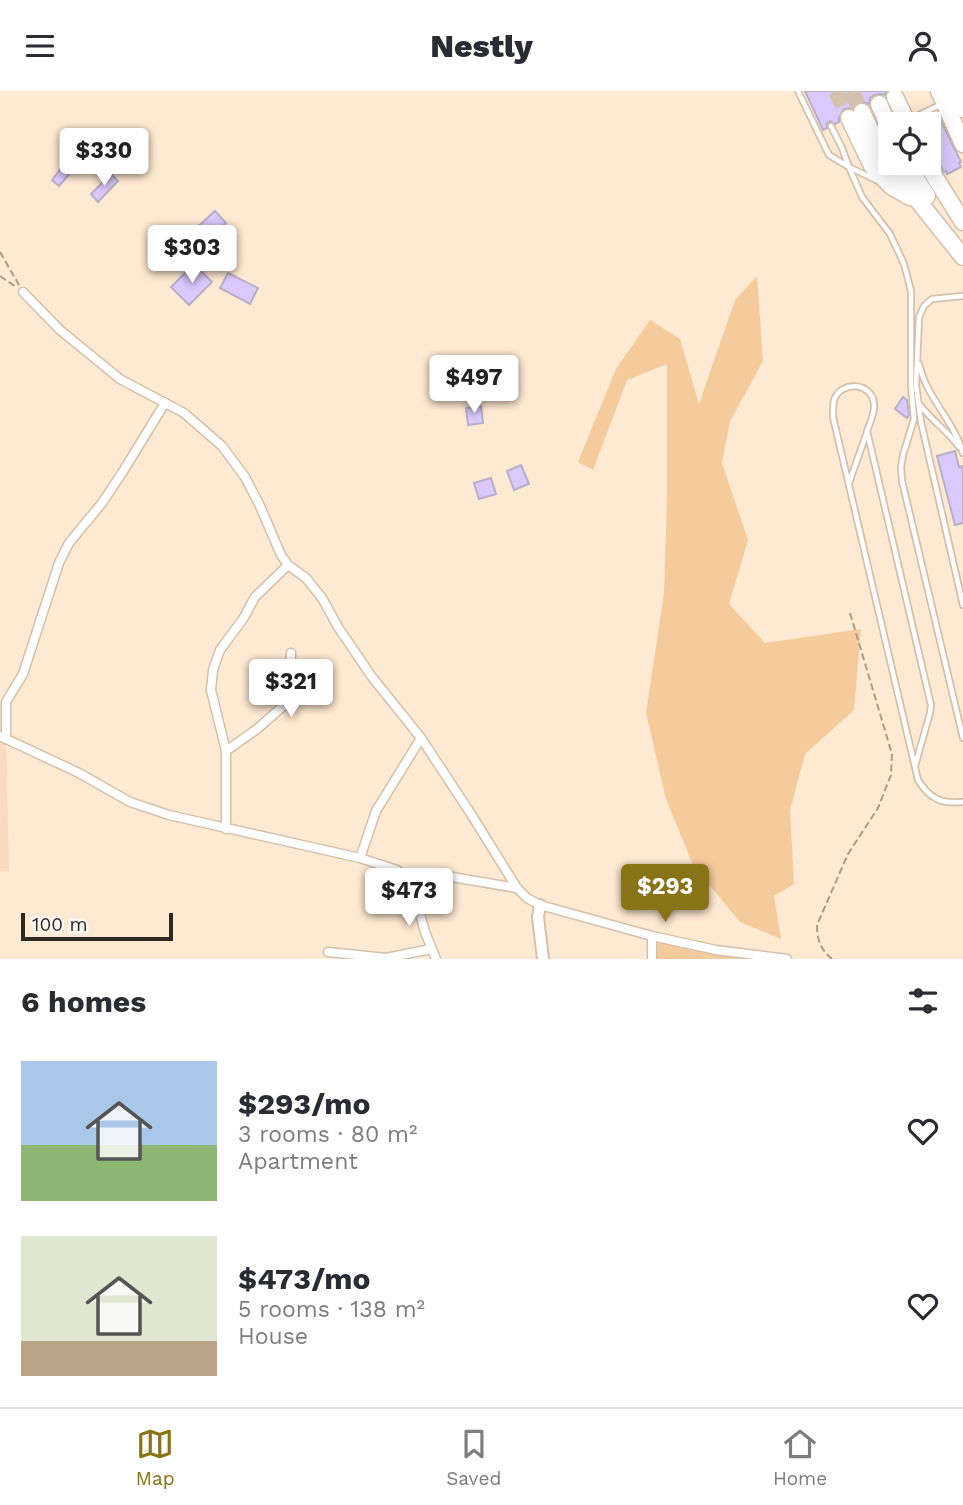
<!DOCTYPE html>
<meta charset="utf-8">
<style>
body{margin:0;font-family:"Work Sans",sans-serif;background:#f7f7f7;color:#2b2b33;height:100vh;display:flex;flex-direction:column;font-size:26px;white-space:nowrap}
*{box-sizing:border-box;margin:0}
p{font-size:23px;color:#7c7c81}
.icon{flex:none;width:38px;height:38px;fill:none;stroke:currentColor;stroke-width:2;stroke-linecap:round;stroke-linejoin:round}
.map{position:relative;height:868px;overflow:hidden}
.details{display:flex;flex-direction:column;background:#fff;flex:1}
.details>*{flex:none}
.controls{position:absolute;left:878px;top:21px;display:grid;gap:14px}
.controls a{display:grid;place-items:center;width:63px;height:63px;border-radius:0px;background:#fff;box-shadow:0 4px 18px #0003;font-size:35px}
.scale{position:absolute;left:21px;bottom:18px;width:152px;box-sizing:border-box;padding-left:7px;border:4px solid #2f281f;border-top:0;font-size:19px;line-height:24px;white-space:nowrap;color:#2f281f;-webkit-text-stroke:5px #fdf9f5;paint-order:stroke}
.price{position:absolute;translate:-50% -60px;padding:0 16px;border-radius:7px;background:#fff;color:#222;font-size:23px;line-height:46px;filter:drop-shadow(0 2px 4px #0008)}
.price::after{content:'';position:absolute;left:50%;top:42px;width:21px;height:16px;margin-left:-10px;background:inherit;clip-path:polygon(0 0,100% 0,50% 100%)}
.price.current{background:#887416;color:#fff}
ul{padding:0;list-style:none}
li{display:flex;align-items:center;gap:21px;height:175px;padding:0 21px}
li span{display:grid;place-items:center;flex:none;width:196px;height:140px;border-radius:0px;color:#555}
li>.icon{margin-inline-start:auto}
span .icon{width:84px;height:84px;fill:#fffc;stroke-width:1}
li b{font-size:30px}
h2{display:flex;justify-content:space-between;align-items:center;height:84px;padding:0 21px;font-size:30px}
header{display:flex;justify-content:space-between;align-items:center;height:91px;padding:0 21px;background:#fff;font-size:32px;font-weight:800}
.menu{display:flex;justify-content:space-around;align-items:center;height:98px;border-top:2px solid #e1e1e2;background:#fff;font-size:19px;color:#7c7c81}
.menu a{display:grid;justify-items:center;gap:4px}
.menu .current{color:#887416}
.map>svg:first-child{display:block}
.built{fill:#f6dbbe}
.green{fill:#f5cb9c}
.building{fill:#dbc9fd;stroke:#b7aec8;stroke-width:2}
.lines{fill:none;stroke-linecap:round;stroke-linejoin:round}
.motorway-tunnel{stroke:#d5c2ae;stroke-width:16;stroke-dasharray:16 8;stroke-linecap:butt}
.service-casing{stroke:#d5c0aa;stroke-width:8}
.minor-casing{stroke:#d5c0aa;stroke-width:11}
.tertiary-casing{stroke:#d5c0aa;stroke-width:14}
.motorway-casing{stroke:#d5c0aa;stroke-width:19}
.path{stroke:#aa9b8a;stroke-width:2;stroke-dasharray:7 3.5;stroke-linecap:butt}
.service{stroke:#fff;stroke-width:4.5}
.minor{stroke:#fff;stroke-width:8}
.tertiary{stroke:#fff;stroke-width:10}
.motorway{stroke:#fff;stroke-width:16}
</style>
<header><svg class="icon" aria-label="menu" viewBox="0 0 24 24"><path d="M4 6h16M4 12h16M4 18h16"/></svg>Nestly<svg class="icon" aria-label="person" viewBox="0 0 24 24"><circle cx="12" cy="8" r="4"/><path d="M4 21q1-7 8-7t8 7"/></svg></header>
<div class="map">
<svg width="963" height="868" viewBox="0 0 963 868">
<rect width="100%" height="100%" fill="#fee9d2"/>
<!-- built -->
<polygon class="built" points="0,645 6,648 9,781 0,780"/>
<!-- green -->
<g class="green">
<polygon points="757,185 763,270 730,330 722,372 748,449 729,513 765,552 861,538 854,619 805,663 790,719 794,793 774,805 781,848 740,831 693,774 666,708 646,622 664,502 667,404 667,273 627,289 593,379 578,371 616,278 650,229 680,248 699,313 735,209"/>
<polygon points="652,845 787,868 652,868"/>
</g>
<!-- building -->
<g class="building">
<polygon points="805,0 886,0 885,4 880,3 874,4 870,7 869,13 864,11 858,11 852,17 844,18 839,26 839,31 835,33 830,30 827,33 827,37 823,39"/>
<polygon points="939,26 961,71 959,72 961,76 947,83 946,80 944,81 938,70 929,62 929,30"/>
<polygon points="70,66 78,73 59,95 52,89"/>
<polygon points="111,83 118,90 98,111 91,103"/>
<polygon points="215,120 226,132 203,153 192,141"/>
<polygon points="194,173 212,191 189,214 171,196"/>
<polygon points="228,182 258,197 250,213 220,197"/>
<polygon points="903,306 907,309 909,324 907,327 895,318"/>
<polygon points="481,315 483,332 468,334 466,317"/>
<polygon points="955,360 959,376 963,375 963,432 955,434 937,365"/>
<polygon points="521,374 529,393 514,399 507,380"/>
<polygon points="491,387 496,403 479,408 474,392"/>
</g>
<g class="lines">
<!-- motorway-tunnel -->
<g class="motorway-tunnel">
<polyline points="836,0 849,27"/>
<polyline points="851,0 862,21"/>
</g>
<!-- service casing -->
<g class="service-casing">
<g id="service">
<polyline points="798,0 829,64 849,76 862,106 890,143 904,173 911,200 911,294 914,328 903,364 901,376 902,390 963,647"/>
<polyline points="910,28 940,14"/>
<polyline points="831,35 842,57 849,76 880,91"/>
<polyline points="963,205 932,208 924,215 919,226 916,294 921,331 963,514"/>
<path d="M919,273C927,308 953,328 963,362"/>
<path d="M920,314C932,330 948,340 959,356"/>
<polyline points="849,392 867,341"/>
<path d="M915,675L930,622L931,614L867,340C870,332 875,322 874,313C872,291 841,289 834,309C833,314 833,320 833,326L918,689C930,708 941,713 963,711"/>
</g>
</g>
<!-- minor casing -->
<g class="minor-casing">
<g id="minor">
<polyline points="23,201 60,239 120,288 184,322 222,355 245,386 260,415 281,464 288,474 306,487 322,507 338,536 372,586 421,647 471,723 517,797 527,807 540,814 652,845 716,859 787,868"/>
<polyline points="0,645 79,682 130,711 169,724 360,767 397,779 412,794 424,787 446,785 517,797"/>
<polyline points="6,648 6,611 23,583 59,472 69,452 102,412 122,382 165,312"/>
<polyline points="226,660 257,638 290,609 291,562"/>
<polyline points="226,738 226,660 211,599 213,579 220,559 243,528 255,506 288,474"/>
<polyline points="360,767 376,720 421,647"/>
<polyline points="412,794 425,841 436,868"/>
<polyline points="328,861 386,867 431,858"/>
<polyline points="652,868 652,845"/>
</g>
</g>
<!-- tertiary casing -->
<g class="tertiary-casing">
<polyline id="tertiary" points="540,814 538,826 543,868"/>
</g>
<!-- motorway casing -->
<g class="motorway-casing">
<g id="motorway">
<polyline points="939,0 963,53"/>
<polyline points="955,0 963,18"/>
<polyline points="895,6 908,33"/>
<polyline points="879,13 891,41"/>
<polyline points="862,21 883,66 963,166"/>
<polyline points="849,27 872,75 891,95 910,106"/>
<polyline points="906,72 927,105"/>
<polyline points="926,72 963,131"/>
</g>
</g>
<!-- path -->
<g class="path">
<polyline points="0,161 19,194"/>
<polyline points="0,185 16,196"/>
<path d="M832,868C820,858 817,848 817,834L848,763L878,717L891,684L892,663L850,522"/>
</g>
<!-- service -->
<use href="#service" class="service"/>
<!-- minor -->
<use href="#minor" class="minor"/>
<!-- tertiary -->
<use href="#tertiary" class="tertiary"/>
<!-- motorway -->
<use href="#motorway" class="motorway"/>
</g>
</svg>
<div class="controls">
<a><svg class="icon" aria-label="locate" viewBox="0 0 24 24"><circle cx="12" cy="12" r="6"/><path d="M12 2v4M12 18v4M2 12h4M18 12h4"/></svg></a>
</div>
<div class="scale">100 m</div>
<b class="price" style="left:104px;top:97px">$330</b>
<b class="price" style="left:192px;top:194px">$303</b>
<b class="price" style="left:474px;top:324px">$497</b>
<b class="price" style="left:291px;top:628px">$321</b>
<b class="price current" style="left:665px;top:833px">$293</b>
<b class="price" style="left:409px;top:837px">$473</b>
</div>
<section class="details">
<h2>6 homes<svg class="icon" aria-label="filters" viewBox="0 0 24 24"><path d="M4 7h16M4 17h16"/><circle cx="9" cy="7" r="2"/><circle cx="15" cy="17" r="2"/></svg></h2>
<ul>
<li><span style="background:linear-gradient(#a9c7e8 60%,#8fb573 0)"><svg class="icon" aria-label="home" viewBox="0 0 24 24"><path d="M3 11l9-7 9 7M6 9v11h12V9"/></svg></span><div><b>$293/mo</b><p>3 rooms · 80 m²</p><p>Apartment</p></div><svg class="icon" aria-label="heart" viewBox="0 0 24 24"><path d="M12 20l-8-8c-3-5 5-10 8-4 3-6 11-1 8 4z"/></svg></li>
<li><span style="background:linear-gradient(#dfe7d0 75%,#b9a48a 0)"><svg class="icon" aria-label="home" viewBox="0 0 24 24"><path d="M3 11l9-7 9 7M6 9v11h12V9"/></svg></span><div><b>$473/mo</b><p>5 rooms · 138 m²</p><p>House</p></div><svg class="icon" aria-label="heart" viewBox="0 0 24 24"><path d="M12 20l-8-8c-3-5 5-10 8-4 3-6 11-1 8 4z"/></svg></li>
</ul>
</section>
<nav class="menu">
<a class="current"><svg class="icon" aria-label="map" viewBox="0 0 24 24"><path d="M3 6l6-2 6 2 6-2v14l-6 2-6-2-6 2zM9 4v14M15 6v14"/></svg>Map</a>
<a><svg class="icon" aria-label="saved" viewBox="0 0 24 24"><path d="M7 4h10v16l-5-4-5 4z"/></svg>Saved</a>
<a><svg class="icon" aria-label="home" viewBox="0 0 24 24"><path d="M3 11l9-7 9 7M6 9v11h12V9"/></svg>Home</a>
</nav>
